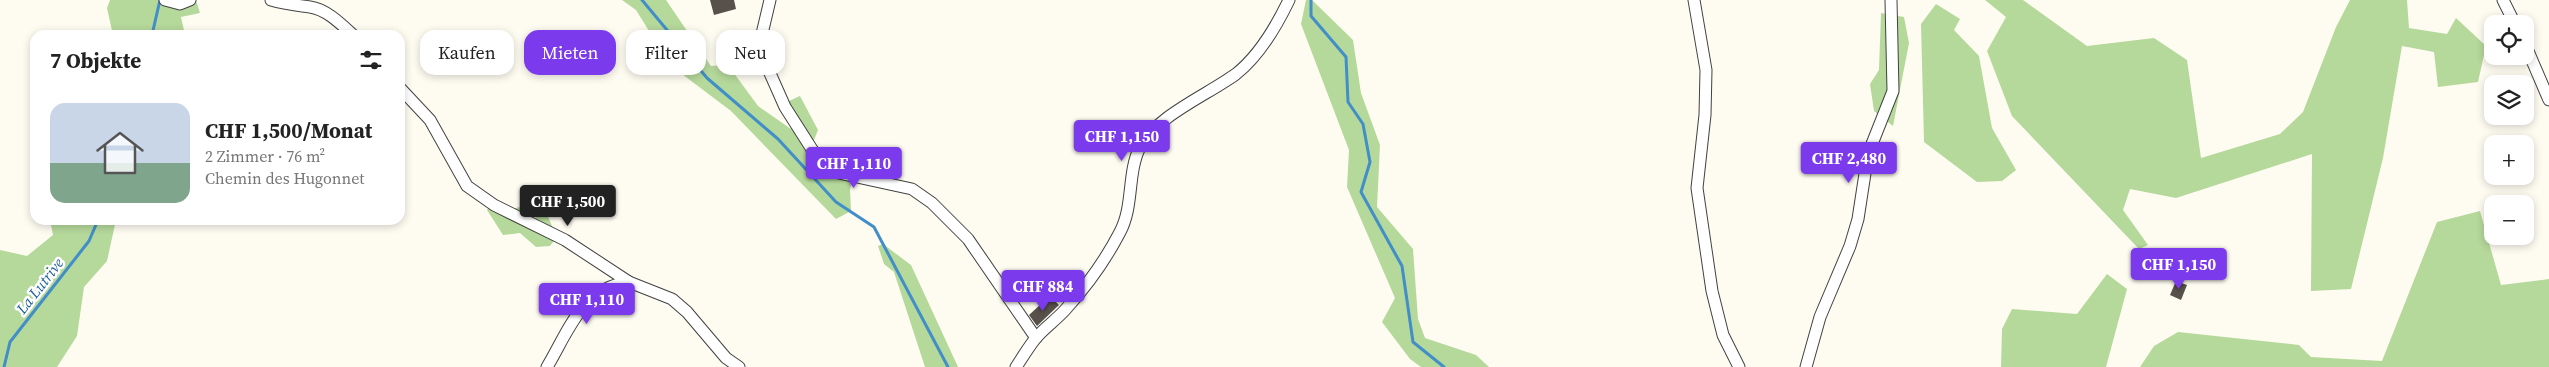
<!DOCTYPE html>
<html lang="de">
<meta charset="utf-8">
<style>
body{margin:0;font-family:"Source Serif 4",serif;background:#f6f6f6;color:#222;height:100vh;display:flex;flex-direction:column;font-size:19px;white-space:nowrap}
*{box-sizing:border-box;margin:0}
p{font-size:16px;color:#767676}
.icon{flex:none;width:28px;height:28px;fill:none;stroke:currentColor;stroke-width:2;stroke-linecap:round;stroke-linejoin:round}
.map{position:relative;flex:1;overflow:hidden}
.details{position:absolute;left:30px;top:30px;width:375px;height:195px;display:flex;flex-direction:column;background:#fff;border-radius:15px;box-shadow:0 2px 8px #0003}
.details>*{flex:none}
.hud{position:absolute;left:420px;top:30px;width:475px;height:45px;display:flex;gap:10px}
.buttons{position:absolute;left:2484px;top:15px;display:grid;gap:10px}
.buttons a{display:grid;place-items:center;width:50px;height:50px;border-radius:10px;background:#fff;box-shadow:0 2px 8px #0003;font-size:25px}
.price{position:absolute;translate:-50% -42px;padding:0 11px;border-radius:5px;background:#7c3aed;color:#fff;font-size:16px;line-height:32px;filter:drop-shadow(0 1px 2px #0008)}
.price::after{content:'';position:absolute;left:50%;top:30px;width:15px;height:11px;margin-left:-8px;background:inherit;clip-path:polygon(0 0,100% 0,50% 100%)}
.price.on{background:#222;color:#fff}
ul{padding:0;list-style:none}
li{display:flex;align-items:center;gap:15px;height:125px;padding:0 20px}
li span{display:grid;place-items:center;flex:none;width:140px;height:100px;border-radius:15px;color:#555}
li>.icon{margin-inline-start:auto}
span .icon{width:60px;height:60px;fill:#fffc;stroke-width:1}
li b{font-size:21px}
h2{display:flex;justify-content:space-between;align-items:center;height:60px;padding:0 20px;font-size:21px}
.tag{padding:0 18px;border-radius:15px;background:#fff;box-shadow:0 2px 8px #0003;font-size:18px;line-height:45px}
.tag.on{background:#7c3aed;color:#fff}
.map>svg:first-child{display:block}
.forest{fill:#b5d89b}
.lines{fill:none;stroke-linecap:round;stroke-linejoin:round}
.stream{stroke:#418ec8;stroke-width:3}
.building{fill:#57504b}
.minor-casing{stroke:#424242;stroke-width:13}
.minor{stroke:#fff;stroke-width:11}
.labels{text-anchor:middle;stroke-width:5;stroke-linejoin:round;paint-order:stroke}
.water-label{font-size:15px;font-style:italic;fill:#1c609c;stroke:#fff}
</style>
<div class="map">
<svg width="2549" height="367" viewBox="0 0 2549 367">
<rect width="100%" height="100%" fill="#fefcf1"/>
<!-- forest -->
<g class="forest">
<polygon points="110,0 196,0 200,13 181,17 185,35 113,35 107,8"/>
<polygon points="622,0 666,0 711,66 728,65 758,106 791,129 789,101 800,96 818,130 810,150 823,170 852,178 850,190 851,211 836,219 731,111 670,65 636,10"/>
<polygon points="1306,0 1312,0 1353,40 1361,93 1380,145 1377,207 1413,249 1418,319 1425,338 1476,355 1489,367 1421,367 1410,359 1382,322 1395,298 1347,187 1349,150 1301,24"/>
<polygon points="1985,0 2023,0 2087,46 2154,38 2187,60 2201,158 2280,134 2303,112 2336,27 2350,0 2407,0 2409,28 2447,34 2456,18 2486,46 2478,82 2438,87 2434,52 2402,46 2383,158 2351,289 2311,291 2312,154 2176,198 2130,189 2123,210 2148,245 2139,249 2012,116 1987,51 2006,17"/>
<polygon points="1936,4 1960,19 1954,30 1979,56 1992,128 2016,170 2002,181 1977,182 1924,142 1921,24"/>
<polygon points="1881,13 1904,17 1909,43 1893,126 1874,111 1870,84 1879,70"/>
<polygon points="494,201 509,210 523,206 535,218 545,210 552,226 560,233 550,246 536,247 520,233 503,235 487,210"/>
<polygon points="2480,211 2501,285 2549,279 2549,367 2140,367 2154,346 2178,332 2299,345 2311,357 2382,361 2437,222"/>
<polygon points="50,220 116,220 107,261 84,287 77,336 57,367 0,367 0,250 27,256 53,235"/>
<polygon points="883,244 911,265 958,367 925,367 894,272 884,264 878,246"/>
<polygon points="2107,274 2127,289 2106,367 2001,367 2002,329 2012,309 2077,314"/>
</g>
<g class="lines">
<!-- stream -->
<g class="stream">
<polyline points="642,0 707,78 778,139 836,202 874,227 948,367"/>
<polyline points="1311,0 1311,16 1346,57 1348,102 1363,124 1370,162 1361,192 1402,266 1413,342 1444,367"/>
<polyline points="152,35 160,0"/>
<polyline points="4,367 10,342 89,241 98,220"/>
</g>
</g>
<!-- building -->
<g class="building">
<polygon points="710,0 734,0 736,9 714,15"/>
<polygon points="2176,281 2187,285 2181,300 2170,295"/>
<polygon points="1052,298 1059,305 1037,326 1029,315 1041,304 1043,306"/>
</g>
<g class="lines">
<!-- minor casing -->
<g class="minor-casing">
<g id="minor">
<polyline points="165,0 180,4 190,0"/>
<path d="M271,0C285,4 296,5 310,7C326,9 341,24 353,35"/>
<polyline points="770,0 761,38 761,53 785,107 822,165 834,172 912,189 932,203 968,239 1036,338"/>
<polyline points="1694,0 1706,70 1705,115 1697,188 1712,291 1723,335 1739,367"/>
<polyline points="2503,0 2515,24"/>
<polyline points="2525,44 2549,100"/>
<polyline points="400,88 430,120 467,186 494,205 565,240 629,282 672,299 687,312 726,358 739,367"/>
<path d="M547,367C569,330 582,288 629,282"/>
<path d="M1016,367C1022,358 1028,348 1035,339C1044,328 1056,320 1065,310C1086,287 1106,259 1120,232C1134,206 1127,173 1140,147C1156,116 1209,94 1236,74C1259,56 1277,25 1289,0"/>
<polyline points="1806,367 1820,317 1850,246 1858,219 1868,154 1893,91 1891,0"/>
</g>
</g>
<!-- minor -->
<use href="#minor" class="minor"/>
</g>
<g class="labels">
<!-- water labels -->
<g class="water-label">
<text transform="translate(40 286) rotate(-52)" y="5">La Lutrive</text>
</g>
</g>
</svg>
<div class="buttons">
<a><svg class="icon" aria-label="locate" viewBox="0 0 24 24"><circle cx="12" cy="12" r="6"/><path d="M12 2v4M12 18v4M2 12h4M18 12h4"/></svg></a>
<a><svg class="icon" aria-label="layers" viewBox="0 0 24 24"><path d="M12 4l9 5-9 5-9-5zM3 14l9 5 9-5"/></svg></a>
<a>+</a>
<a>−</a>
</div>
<b class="price" style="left:1122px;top:162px">CHF 1,150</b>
<b class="price" style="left:1849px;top:184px">CHF 2,480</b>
<b class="price" style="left:854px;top:189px">CHF 1,110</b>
<b class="price on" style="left:568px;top:227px">CHF 1,500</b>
<b class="price" style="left:2179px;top:290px">CHF 1,150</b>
<b class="price" style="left:1043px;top:312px">CHF 884</b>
<b class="price" style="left:587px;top:325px">CHF 1,110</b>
<div class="hud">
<a class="tag">Kaufen</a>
<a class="tag on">Mieten</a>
<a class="tag">Filter</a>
<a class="tag">Neu</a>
</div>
<section class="details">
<h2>7 Objekte<svg class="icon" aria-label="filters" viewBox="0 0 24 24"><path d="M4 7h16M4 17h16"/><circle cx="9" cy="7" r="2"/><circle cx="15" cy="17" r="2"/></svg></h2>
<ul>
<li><span style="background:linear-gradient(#c9d6e8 60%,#7fa58c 0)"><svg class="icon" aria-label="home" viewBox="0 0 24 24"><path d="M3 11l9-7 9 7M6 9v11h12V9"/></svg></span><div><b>CHF 1,500/Monat</b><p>2 Zimmer · 76 m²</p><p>Chemin des Hugonnet</p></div></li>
</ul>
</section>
</div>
